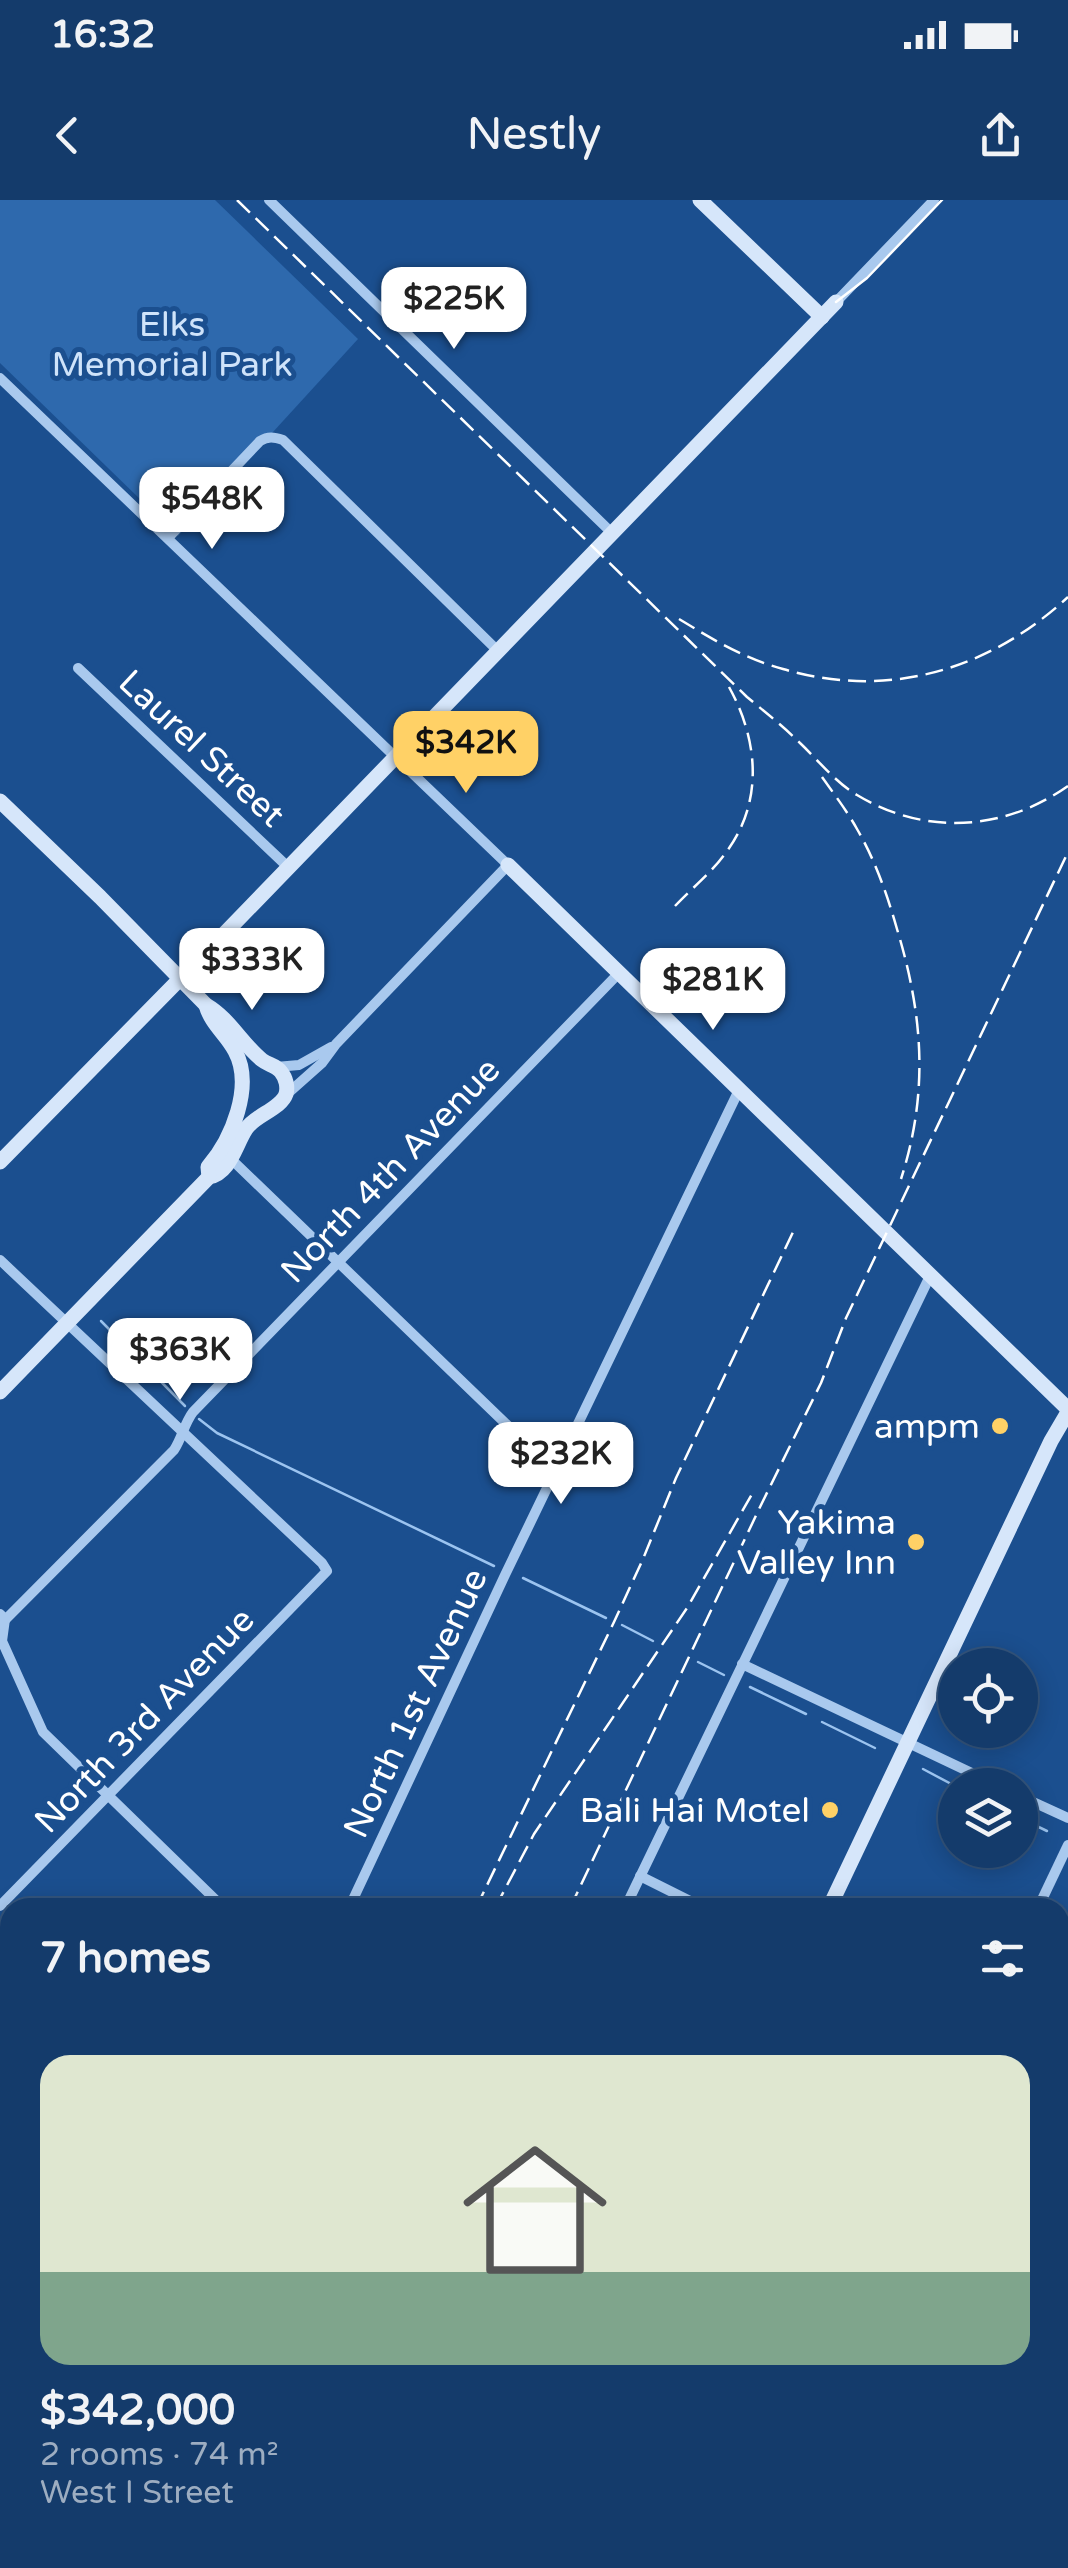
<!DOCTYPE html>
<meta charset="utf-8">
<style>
body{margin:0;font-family:"Varela Round",sans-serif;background:#1d4271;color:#f1f3f6;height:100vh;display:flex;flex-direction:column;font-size:38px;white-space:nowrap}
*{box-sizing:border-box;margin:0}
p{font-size:32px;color:#9dadc1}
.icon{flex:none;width:55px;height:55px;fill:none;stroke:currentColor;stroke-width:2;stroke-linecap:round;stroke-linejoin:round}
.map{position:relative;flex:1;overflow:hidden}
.sheet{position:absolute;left:0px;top:1698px;width:1070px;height:672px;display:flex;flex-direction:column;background:#143b6b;border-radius:30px 30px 0 0;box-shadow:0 5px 25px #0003,0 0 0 2px #33557e}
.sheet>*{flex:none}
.fabs{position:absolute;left:938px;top:1448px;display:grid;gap:20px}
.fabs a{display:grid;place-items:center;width:100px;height:100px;border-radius:50%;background:#143b6b;box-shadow:0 5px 25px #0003,0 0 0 2px #33557e;font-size:50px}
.price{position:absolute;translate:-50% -85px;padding:0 22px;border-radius:20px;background:#fff;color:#222;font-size:32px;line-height:65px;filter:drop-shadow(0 2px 5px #0008)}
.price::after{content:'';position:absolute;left:50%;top:60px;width:30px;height:22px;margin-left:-15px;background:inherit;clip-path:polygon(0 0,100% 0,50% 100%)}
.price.selected{background:#ffd166;color:#111}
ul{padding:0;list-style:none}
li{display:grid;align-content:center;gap:20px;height:530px;padding:0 40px}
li+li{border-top:2px solid #33557e}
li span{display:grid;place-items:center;height:310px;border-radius:30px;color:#555}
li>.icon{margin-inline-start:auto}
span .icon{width:180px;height:180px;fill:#fffc;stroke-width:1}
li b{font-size:42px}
h2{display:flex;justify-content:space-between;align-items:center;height:120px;padding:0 40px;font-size:42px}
.status{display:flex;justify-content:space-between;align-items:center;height:70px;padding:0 50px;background:#143b6b;direction:ltr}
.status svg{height:28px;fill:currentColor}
header{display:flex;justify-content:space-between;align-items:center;height:130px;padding:0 40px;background:#143b6b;font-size:45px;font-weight:600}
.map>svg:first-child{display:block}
.green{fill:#2e69ad}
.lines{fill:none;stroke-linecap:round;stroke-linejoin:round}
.stream{stroke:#9cc4f0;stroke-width:2.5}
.street{stroke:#a9c9ee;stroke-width:10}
.secondary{stroke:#d6e6fa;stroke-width:15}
.tram{stroke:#fff;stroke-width:2.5}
.rail{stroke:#fff;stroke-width:2.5;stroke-dasharray:18 8;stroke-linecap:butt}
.poi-dot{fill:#ffd166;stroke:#1b4f8f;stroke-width:4}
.labels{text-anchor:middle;stroke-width:10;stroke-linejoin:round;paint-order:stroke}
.park-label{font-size:35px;fill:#cfe3fa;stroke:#1b4f8f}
.street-label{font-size:35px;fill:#fff;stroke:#1b4f8f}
.poi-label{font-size:35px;fill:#fff;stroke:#1b4f8f;text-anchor:end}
</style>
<div class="status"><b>16:32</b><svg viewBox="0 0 49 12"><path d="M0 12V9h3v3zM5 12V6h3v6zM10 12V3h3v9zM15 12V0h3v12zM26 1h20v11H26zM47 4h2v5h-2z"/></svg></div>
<header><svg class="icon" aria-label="back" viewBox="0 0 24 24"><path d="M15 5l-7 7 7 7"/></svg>Nestly<svg class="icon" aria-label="share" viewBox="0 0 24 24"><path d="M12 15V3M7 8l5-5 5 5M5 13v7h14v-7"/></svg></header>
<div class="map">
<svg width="1068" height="2368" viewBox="0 0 1068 2368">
<rect width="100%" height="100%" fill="#1b4f8f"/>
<!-- green -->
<g class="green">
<polygon points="0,0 215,0 358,139 178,336 0,163"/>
<polygon points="1060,2137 1068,2141 1068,2368 1050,2360 1060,2360"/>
</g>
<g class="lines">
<!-- stream -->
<g class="stream">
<polyline points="101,1121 185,1206"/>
<polyline points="199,1219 217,1233 494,1366"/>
<polyline points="523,1378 606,1418"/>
<polyline points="622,1425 653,1441"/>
<polyline points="698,1462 724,1475"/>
<polyline points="750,1487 806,1514"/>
<polyline points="822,1522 875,1548"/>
<polyline points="923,1569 955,1586"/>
<polyline points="1020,1618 1047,1631"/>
</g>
<!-- street -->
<g class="street">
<polyline points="269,0 612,333"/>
<polyline points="836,102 934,0"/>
<polyline points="0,178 508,665 336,844 322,863 286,895"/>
<path d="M168,338L260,241C268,236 274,237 283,240L499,452"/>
<polyline points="78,468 289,668"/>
<polyline points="276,867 299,865 331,847"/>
<polyline points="231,959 556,1272"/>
<polyline points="0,1060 322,1363 327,1371 0,1706"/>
<polyline points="0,1414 5,1419 2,1441 43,1532 224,1708"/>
<path d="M0,1425L174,1250C182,1238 184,1224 193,1212L619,773"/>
<polyline points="742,1464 997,1585"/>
<polyline points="1020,1596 1068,1618"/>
<polyline points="640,1676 704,1708"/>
<polyline points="349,1708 505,1375 739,890"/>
<polyline points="625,1708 930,1076"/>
<polyline points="1038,1708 1068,1645"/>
<polyline points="1060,1877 1068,1881"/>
<polyline points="0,1918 10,1928"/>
<polyline points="1060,2092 1068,2075"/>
<polyline points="0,2119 10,2124"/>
<polyline points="1060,2127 1068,2131"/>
<polyline points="1030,2360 1046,2368"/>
<polyline points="31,2368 34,2360"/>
<polyline points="310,2368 314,2360"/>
<polyline points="720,2368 724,2360"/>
<polyline points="930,2368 933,2360"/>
</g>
<!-- secondary -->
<g class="secondary">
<polyline points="700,0 822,117"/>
<path d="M0,601L100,697L206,805C230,819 241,843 262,860C268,865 276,865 281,872C286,878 288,887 286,894C281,909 255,915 246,929C235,946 230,973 209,977L0,1192"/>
<polyline points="508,665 1068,1209"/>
<path d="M206,805C211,824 226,834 235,851C254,886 232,939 208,967L209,977"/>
<polyline points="0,962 227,731 836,102"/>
<polyline points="829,1708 1051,1241 1068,1212"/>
<polyline points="514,2368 518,2360"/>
</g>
<!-- tram -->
<polyline class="tram" points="836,102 867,78 942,0"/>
<!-- rail -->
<g class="rail">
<path d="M237,0L747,497C765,512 783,526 800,543C818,560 835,582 857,595C925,636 1004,631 1068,586"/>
<path d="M679,419C712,439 745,459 783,469C888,500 989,470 1068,397"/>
<path d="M822,577C834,594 847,611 857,629C875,660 887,694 897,729C923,815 929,892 901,979"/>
<path d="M675,706C691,689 710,674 724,655C764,604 759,541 729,487"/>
<polyline points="476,1708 614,1422 643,1359 676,1278 794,1030"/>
<polyline points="495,1708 534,1634 687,1408 752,1294"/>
<polyline points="570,1708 761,1305 821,1183 846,1118 1068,652"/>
<polyline points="1060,1902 1068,1906"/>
<polyline points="244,2368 249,2360"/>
</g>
</g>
<!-- markers -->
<g class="poi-dot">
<circle cx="1000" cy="1226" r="10"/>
<circle cx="916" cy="1342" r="10"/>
<circle cx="830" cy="1610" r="10"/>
</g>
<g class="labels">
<!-- park labels -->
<g class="park-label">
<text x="172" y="136">Elks<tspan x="172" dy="40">Memorial Park</tspan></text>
</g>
<!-- street labels -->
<g class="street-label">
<text transform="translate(202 548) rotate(43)" y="12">Laurel Street</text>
<text transform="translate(390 970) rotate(-46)" y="12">North 4th Avenue</text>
<text transform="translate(415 1503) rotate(-65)" y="12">North 1st Avenue</text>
<text transform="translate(144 1520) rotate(-46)" y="12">North 3rd Avenue</text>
</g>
<!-- poi labels -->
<g class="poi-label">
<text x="980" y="1238">ampm</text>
<text x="896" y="1334">Yakima<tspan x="896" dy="40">Valley Inn</tspan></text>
<text x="810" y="1622">Bali Hai Motel</text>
</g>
</g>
</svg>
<div class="fabs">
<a><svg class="icon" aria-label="locate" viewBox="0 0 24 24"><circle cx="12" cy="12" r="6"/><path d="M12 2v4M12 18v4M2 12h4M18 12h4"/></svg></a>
<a><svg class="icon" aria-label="layers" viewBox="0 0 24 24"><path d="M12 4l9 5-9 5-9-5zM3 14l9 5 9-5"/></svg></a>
</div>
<b class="price" style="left:454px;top:152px">$225K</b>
<b class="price" style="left:212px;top:352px">$548K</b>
<b class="price selected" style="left:466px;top:596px">$342K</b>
<b class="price" style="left:252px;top:813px">$333K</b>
<b class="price" style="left:713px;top:833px">$281K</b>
<b class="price" style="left:180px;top:1203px">$363K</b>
<b class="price" style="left:561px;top:1307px">$232K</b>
<section class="sheet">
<h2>7 homes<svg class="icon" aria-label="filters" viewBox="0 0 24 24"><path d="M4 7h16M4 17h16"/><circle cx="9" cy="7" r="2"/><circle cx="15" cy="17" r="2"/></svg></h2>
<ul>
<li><span style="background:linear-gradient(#dfe7d0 70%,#7fa58c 0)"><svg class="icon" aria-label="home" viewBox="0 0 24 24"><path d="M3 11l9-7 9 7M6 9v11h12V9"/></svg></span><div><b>$342,000</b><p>2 rooms · 74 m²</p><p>West I Street</p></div></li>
</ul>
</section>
</div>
